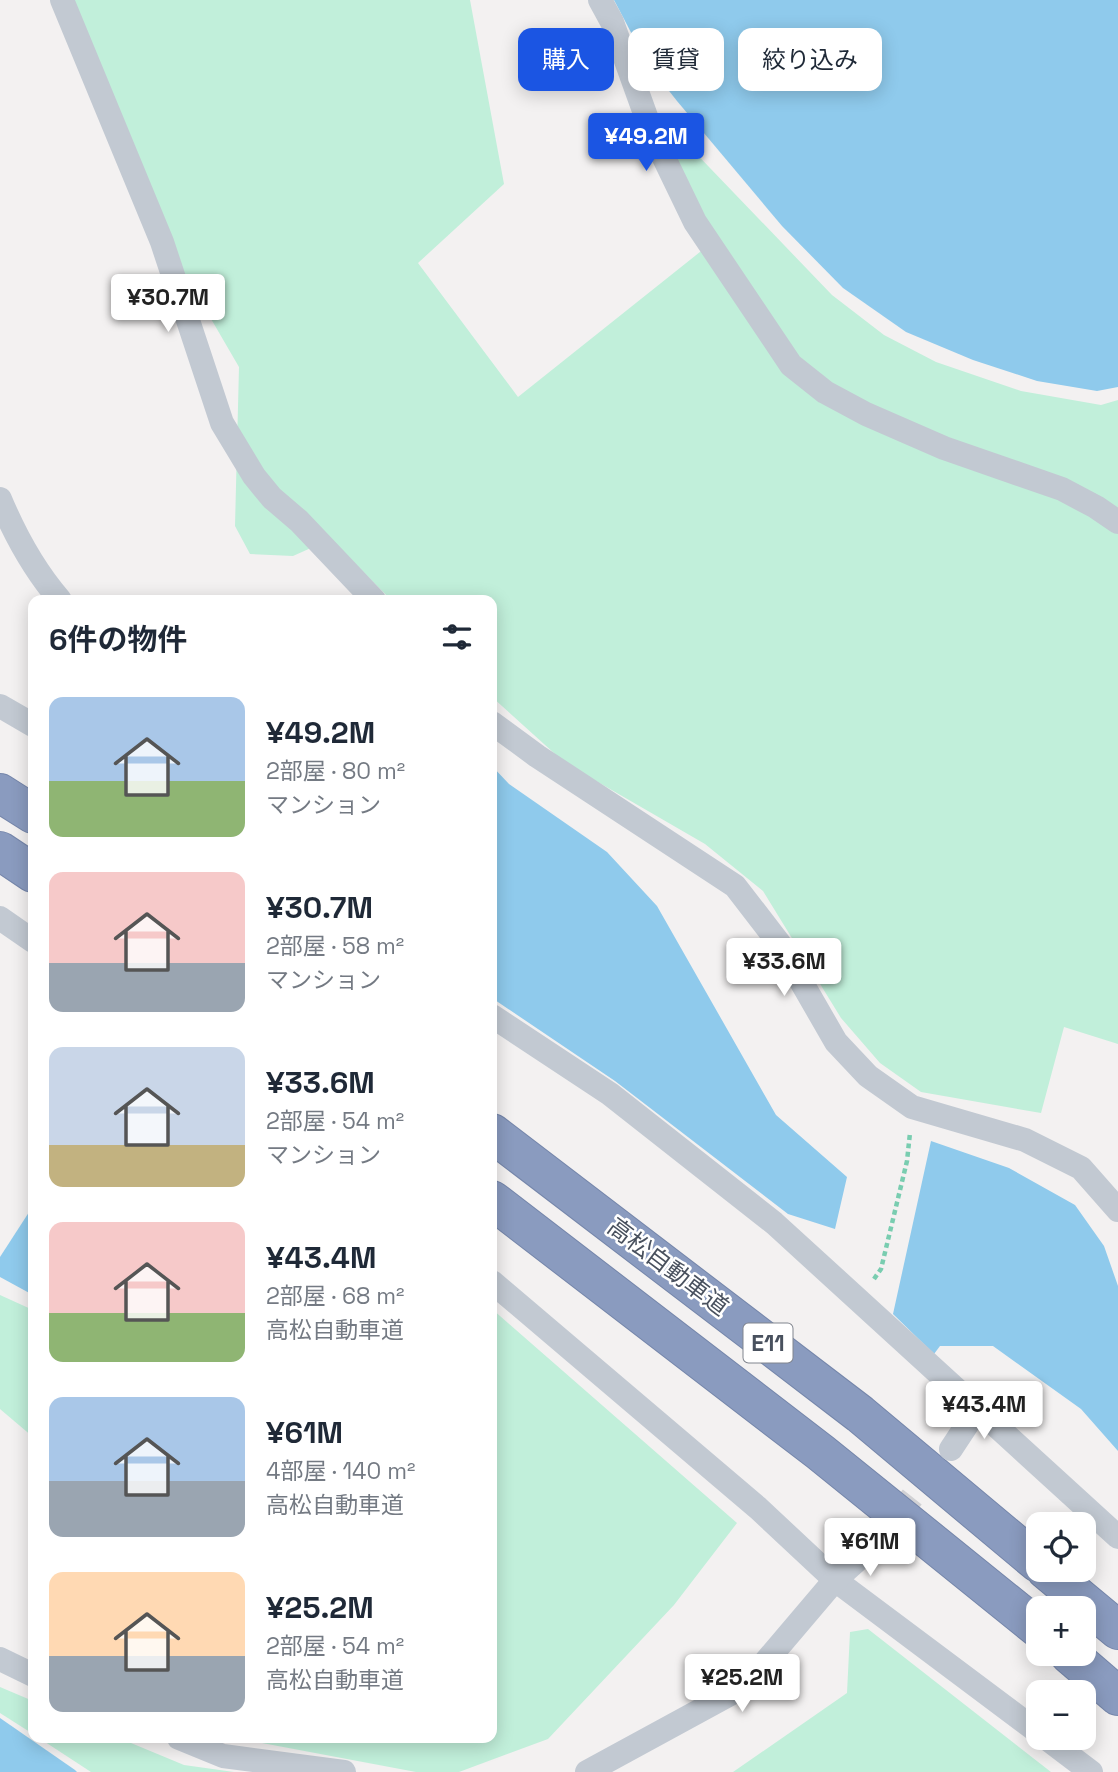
<!DOCTYPE html>
<html lang="ja">
<meta charset="utf-8">
<style>
body{margin:0;font-family:"Space Grotesk","Noto Sans JP",sans-serif;background:#f2f2f3;color:#1f2937;height:100vh;display:flex;flex-direction:column;font-size:26px;white-space:nowrap}
*{box-sizing:border-box;margin:0}
p{font-size:23px;color:#747a83}
.icon{flex:none;width:38px;height:38px;fill:none;stroke:currentColor;stroke-width:2;stroke-linecap:round;stroke-linejoin:round}
.map{position:relative;flex:1;overflow:hidden}
.details{position:absolute;left:28px;top:595px;width:469px;height:1148px;display:flex;flex-direction:column;background:#fff;border-radius:14px;box-shadow:0 4px 18px #0003}
.details>*{flex:none}
.hud{position:absolute;left:518px;top:28px;width:494px;height:63px;display:flex;gap:14px}
.tools{position:absolute;left:1026px;top:1512px;display:grid;gap:14px}
.tools a{display:grid;place-items:center;width:70px;height:70px;border-radius:14px;background:#fff;box-shadow:0 4px 18px #0003;font-size:35px}
.price{position:absolute;translate:-50% -60px;padding:0 16px;border-radius:7px;background:#fff;color:#222;font-size:23px;line-height:46px;filter:drop-shadow(0 2px 4px #0008)}
.price::after{content:'';position:absolute;left:50%;top:42px;width:21px;height:16px;margin-left:-10px;background:inherit;clip-path:polygon(0 0,100% 0,50% 100%)}
.price.active{background:#1b55e3;color:#fff}
ul{padding:0;list-style:none}
li{display:flex;align-items:center;gap:21px;height:175px;padding:0 21px}
li span{display:grid;place-items:center;flex:none;width:196px;height:140px;border-radius:14px;color:#555}
li>.icon{margin-inline-start:auto}
span .icon{width:84px;height:84px;fill:#fffc;stroke-width:1}
li b{font-size:30px}
h2{display:flex;justify-content:space-between;align-items:center;height:84px;padding:0 21px;font-size:30px}
.tag{padding:0 24px;border-radius:14px;background:#fff;box-shadow:0 4px 18px #0003;font-size:24px;line-height:63px}
.tag.active{background:#1b55e3;color:#fff}
.map>svg:first-child{display:block}
.green{fill:#c1efda}
.water{fill:#8fcaec}
.lines{fill:none;stroke-linecap:round;stroke-linejoin:round}
.street-tunnel{stroke:#d1d1d4;stroke-width:24;stroke-dasharray:24 12;stroke-linecap:butt}
.highway-casing{stroke:#7586aa;stroke-width:40}
.path{stroke:#79cdb0;stroke-width:4.5;stroke-dasharray:5 3.5;stroke-linecap:butt}
.street{stroke:#c2c9d2;stroke-width:24}
.highway{stroke:#8a9bbf;stroke-width:38}
.labels{text-anchor:middle;stroke-width:5;stroke-linejoin:round;paint-order:stroke}
.shield{fill:#fff;stroke:#80858e;stroke-width:2}
.shield-label{font-size:23px;font-weight:bold;fill:#49515e}
.street-label{font-size:24px;fill:#49515e;stroke:#fff}
</style>
<div class="map">
<svg width="1118" height="1772" viewBox="0 0 1118 1772">
<rect width="100%" height="100%" fill="#f3f1f1"/>
<!-- green -->
<g class="green">
<polygon points="70,0 470,0 504,184 418,263 518,397 715,240 657,121 662,118 832,295 884,335 936,362 1021,391 1101,405 1118,400 1118,1044 1064,1027 1041,1113 921,1092 880,1063 841,1018 763,891 705,844 565,763 492,697 492,600 391,600 331,539 293,556 250,554 235,526 239,367 164,238"/>
<polygon points="0,1295 33,1310 33,1437 0,1409"/>
<polygon points="492,1309 737,1523 674,1605 548,1739 459,1772 416,1772 235,1738 492,1738"/>
<polygon points="868,1629 1051,1772 733,1772 847,1693 850,1632"/>
<polygon points="0,1687 33,1701 33,1734 0,1713"/>
<polygon points="39,1738 119,1738 184,1765 234,1772 91,1772"/>
</g>
<!-- water -->
<g class="water">
<polygon points="614,0 1118,0 1118,387 1097,391 1037,381 973,360 906,332 843,288 782,226 677,101 647,63"/>
<polygon points="492,766 509,784 607,852 657,906 776,1115 847,1177 835,1229 788,1214 615,1081 492,998"/>
<polygon points="931,1141 1009,1168 1075,1205 1104,1246 1118,1286 1118,1451 1081,1409 993,1346 940,1346 934,1354 893,1314"/>
<polygon points="33,1206 33,1295 0,1277 0,1257"/>
<polygon points="0,1718 75,1770 77,1772 0,1772"/>
</g>
<g class="lines">
<!-- street-tunnel -->
<polyline class="street-tunnel" points="875,1544 940,1462"/>
<!-- highway casing -->
<g class="highway-casing">
<g id="highway">
<polyline points="0,793 33,814"/>
<polyline points="0,851 33,873"/>
<polyline points="492,1133 860,1414 1038,1563"/>
<polyline points="492,1200 820,1452 1038,1628"/>
<polyline points="1046,1570 1118,1630"/>
<polyline points="1069,1654 1118,1696"/>
</g>
</g>
<!-- path -->
<polyline class="path" points="874,1279 881,1269 907,1161 910,1133"/>
<!-- street -->
<g class="street">
<polyline points="62,0 162,242 222,423 254,476 272,498 299,521 374,600"/>
<polyline points="600,0 612,22 652,133 695,222 791,365 825,392 866,414 944,448 1062,489 1096,507 1118,522"/>
<path d="M0,499C15,535 34,570 60,600"/>
<polyline points="0,706 33,725"/>
<polyline points="492,723 537,756 735,886 779,943 836,1042 868,1076 912,1107 1025,1140 1081,1168 1118,1210"/>
<polyline points="0,918 33,941"/>
<polyline points="492,1016 610,1094 774,1223 1118,1537"/>
<polyline points="492,1282 758,1508 835,1580 1038,1732"/>
<polyline points="951,1449 978,1408"/>
<polyline points="0,1659 33,1675"/>
<polyline points="179,1738 223,1756 344,1772"/>
<polyline points="1046,1738 1091,1772"/>
<polyline points="587,1772 745,1686 835,1580 875,1544"/>
</g>
<!-- highway -->
<use href="#highway" class="highway"/>
</g>
<g class="labels">
<!-- shield labels -->
<rect class="shield" x="743.5" y="1323.5" width="49" height="39" rx="5"/>
<g class="shield-label">
<text x="768" y="1351">E11</text>
</g>
<!-- street labels -->
<g class="street-label">
<text transform="translate(668 1267) rotate(37)" y="8">高松自動車道</text>
</g>
</g>
</svg>
<div class="tools">
<a><svg class="icon" aria-label="locate" viewBox="0 0 24 24"><circle cx="12" cy="12" r="6"/><path d="M12 2v4M12 18v4M2 12h4M18 12h4"/></svg></a>
<a>+</a>
<a>−</a>
</div>
<b class="price active" style="left:646px;top:173px">¥49.2M</b>
<b class="price" style="left:168px;top:334px">¥30.7M</b>
<b class="price" style="left:784px;top:998px">¥33.6M</b>
<b class="price" style="left:984px;top:1441px">¥43.4M</b>
<b class="price" style="left:870px;top:1578px">¥61M</b>
<b class="price" style="left:742px;top:1714px">¥25.2M</b>
<div class="hud">
<a class="tag active">購入</a>
<a class="tag">賃貸</a>
<a class="tag">絞り込み</a>
</div>
<section class="details">
<h2>6件の物件<svg class="icon" aria-label="filters" viewBox="0 0 24 24"><path d="M4 7h16M4 17h16"/><circle cx="9" cy="7" r="2"/><circle cx="15" cy="17" r="2"/></svg></h2>
<ul>
<li><span style="background:linear-gradient(#a9c7e8 60%,#8fb573 0)"><svg class="icon" aria-label="home" viewBox="0 0 24 24"><path d="M3 11l9-7 9 7M6 9v11h12V9"/></svg></span><div><b>¥49.2M</b><p>2部屋 · 80 m²</p><p>マンション</p></div></li>
<li><span style="background:linear-gradient(#f6c9c9 65%,#9aa5b1 0)"><svg class="icon" aria-label="home" viewBox="0 0 24 24"><path d="M3 11l9-7 9 7M6 9v11h12V9"/></svg></span><div><b>¥30.7M</b><p>2部屋 · 58 m²</p><p>マンション</p></div></li>
<li><span style="background:linear-gradient(#c9d6e8 70%,#c2b280 0)"><svg class="icon" aria-label="home" viewBox="0 0 24 24"><path d="M3 11l9-7 9 7M6 9v11h12V9"/></svg></span><div><b>¥33.6M</b><p>2部屋 · 54 m²</p><p>マンション</p></div></li>
<li><span style="background:linear-gradient(#f6c9c9 65%,#8fb573 0)"><svg class="icon" aria-label="home" viewBox="0 0 24 24"><path d="M3 11l9-7 9 7M6 9v11h12V9"/></svg></span><div><b>¥43.4M</b><p>2部屋 · 68 m²</p><p>高松自動車道</p></div></li>
<li><span style="background:linear-gradient(#a9c7e8 60%,#9aa5b1 0)"><svg class="icon" aria-label="home" viewBox="0 0 24 24"><path d="M3 11l9-7 9 7M6 9v11h12V9"/></svg></span><div><b>¥61M</b><p>4部屋 · 140 m²</p><p>高松自動車道</p></div></li>
<li><span style="background:linear-gradient(#ffd9b3 60%,#9aa5b1 0)"><svg class="icon" aria-label="home" viewBox="0 0 24 24"><path d="M3 11l9-7 9 7M6 9v11h12V9"/></svg></span><div><b>¥25.2M</b><p>2部屋 · 54 m²</p><p>高松自動車道</p></div></li>
</ul>
</section>
</div>
